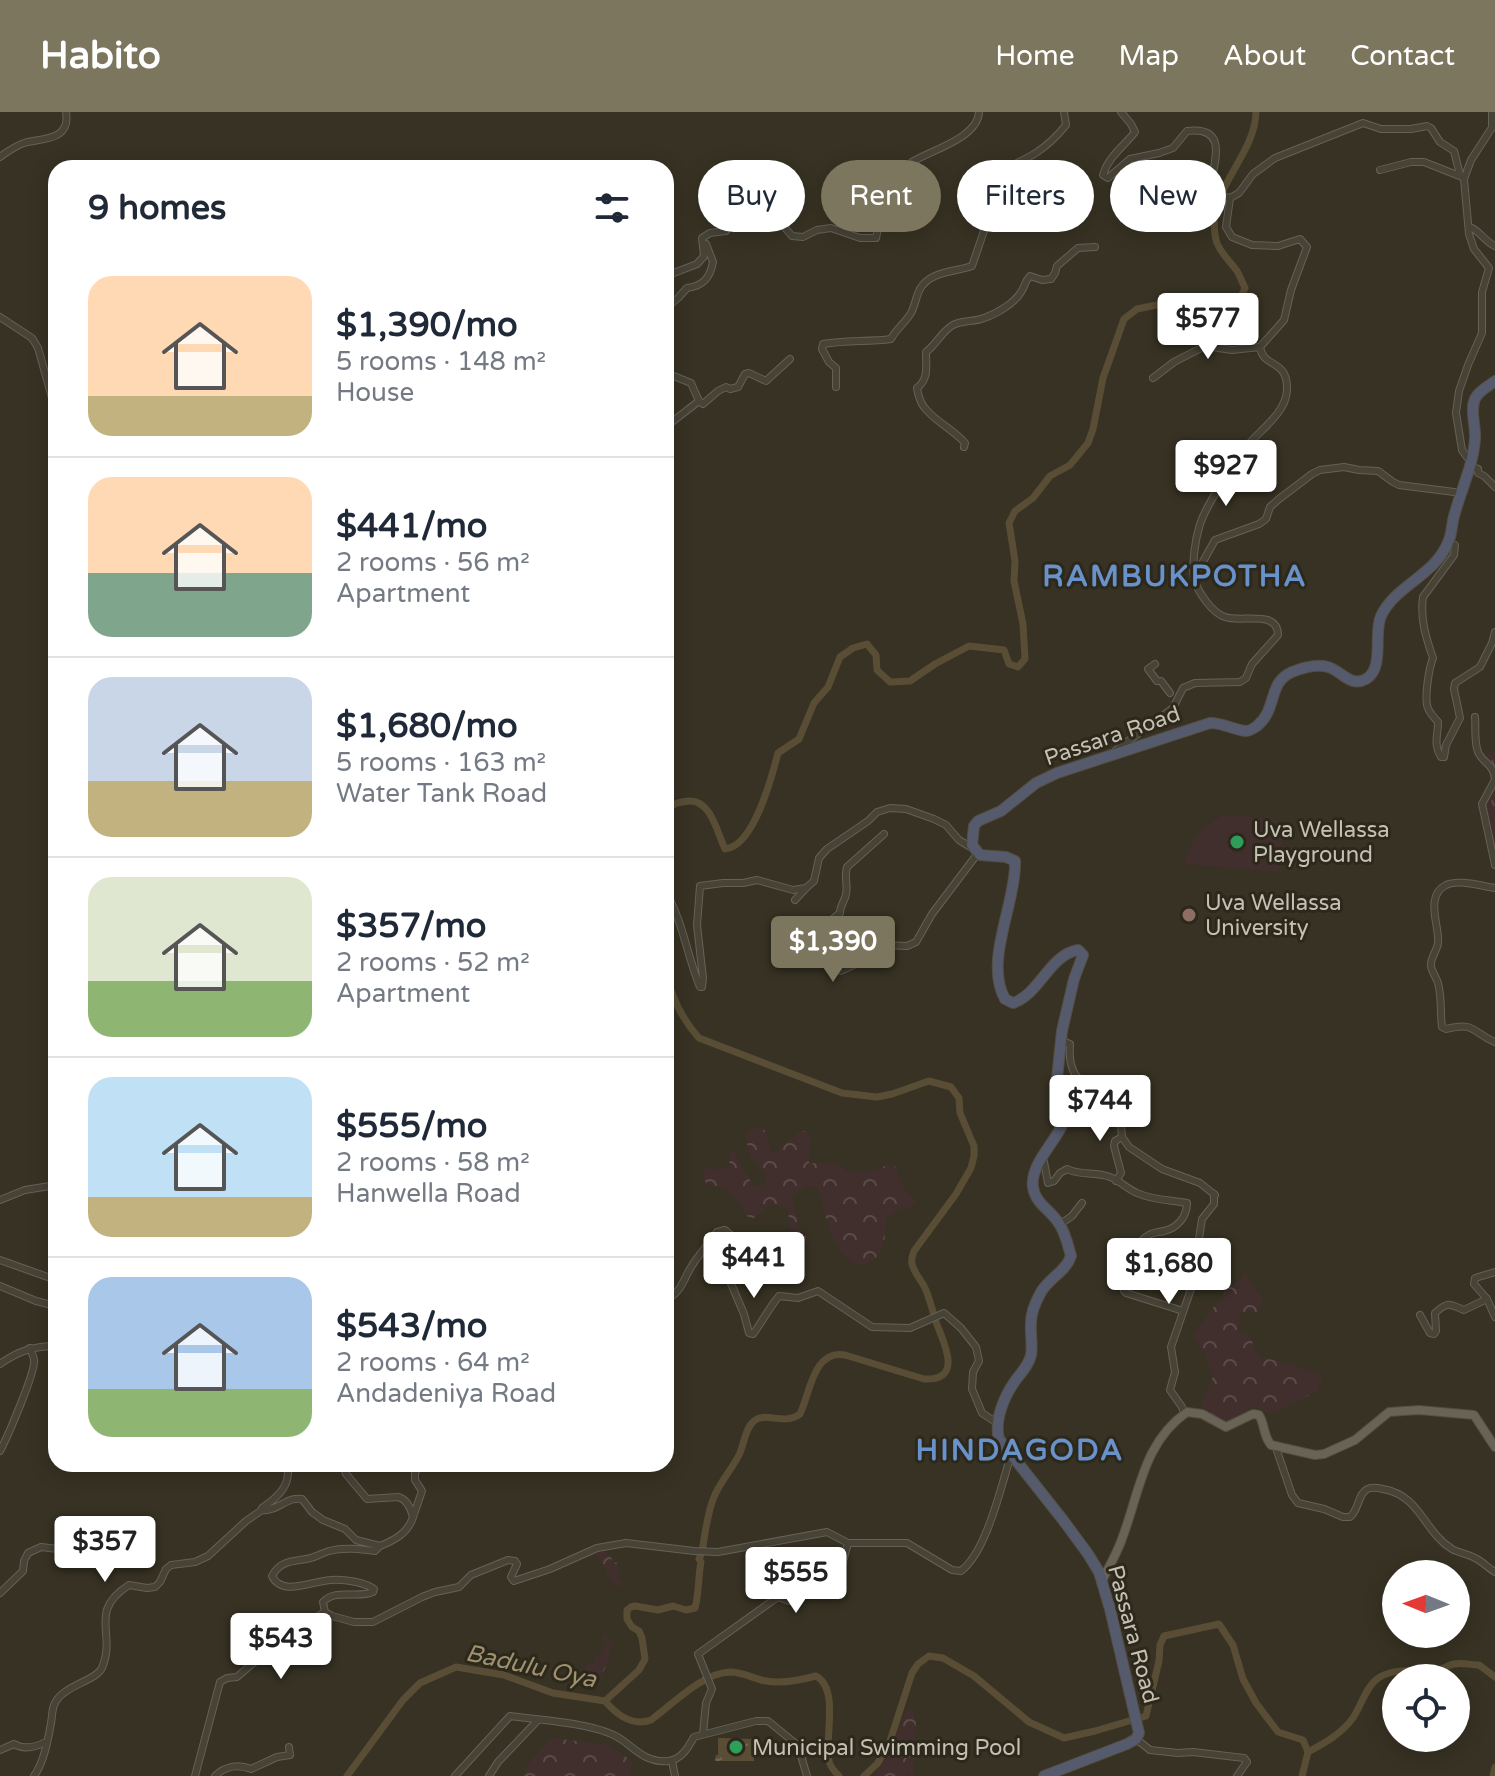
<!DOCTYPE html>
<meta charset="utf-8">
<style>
body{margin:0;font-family:"Varela Round",sans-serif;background:#f2f2f3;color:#1f2937;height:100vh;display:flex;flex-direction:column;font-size:30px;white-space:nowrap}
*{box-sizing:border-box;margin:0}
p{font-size:26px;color:#747a83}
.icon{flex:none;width:44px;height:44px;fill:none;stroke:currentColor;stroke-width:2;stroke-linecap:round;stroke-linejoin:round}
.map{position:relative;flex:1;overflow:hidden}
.panel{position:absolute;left:48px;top:48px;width:626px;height:1312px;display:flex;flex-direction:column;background:#fff;border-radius:24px;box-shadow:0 4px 20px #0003}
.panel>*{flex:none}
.hud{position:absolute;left:698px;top:48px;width:676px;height:72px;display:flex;gap:16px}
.needle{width:52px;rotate:271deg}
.controls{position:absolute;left:1382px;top:1448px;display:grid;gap:16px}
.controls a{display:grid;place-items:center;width:88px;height:88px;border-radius:50%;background:#fff;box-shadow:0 4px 20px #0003;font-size:40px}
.price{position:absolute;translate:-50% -68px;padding:0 18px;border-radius:8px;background:#fff;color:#222;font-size:26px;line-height:52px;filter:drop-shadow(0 2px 4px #0008)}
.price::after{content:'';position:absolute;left:50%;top:48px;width:24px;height:18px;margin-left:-12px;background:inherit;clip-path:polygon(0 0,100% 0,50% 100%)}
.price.current{background:#7c765e;color:#fff}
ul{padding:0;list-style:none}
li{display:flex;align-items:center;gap:24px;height:200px;padding:0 40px}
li+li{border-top:2px solid #e0e1e3}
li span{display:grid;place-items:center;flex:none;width:224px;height:160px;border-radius:24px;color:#555}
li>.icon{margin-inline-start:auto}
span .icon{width:96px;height:96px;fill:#fffc;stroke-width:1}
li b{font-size:34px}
h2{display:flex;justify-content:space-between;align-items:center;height:96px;padding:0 40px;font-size:34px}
.pill{padding:0 28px;border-radius:36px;background:#fff;box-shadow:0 4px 20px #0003;font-size:28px;line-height:72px}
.pill.current{background:#7c765e;color:#fff}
header{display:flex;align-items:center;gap:48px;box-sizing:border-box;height:112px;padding:0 40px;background:#7c765e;color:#fff}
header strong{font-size:38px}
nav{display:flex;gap:44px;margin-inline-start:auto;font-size:28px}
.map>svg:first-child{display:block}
.grass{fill:url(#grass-tufts)}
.forest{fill:url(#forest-crowns)}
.pitch{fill:#402f2d}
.water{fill:url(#water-ripples)}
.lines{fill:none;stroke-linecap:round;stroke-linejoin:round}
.river{stroke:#594e35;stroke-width:7}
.minor-casing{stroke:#666155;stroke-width:8}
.major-casing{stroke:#514d40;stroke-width:10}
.highway-casing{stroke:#534e42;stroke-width:12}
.minor{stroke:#484337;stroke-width:6}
.major{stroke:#686355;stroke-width:8}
.highway{stroke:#555b6d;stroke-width:10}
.leisure-dot{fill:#2e9e5b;stroke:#2d281c;stroke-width:3}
.education-dot{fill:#8d6e63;stroke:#2d281c;stroke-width:3}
.labels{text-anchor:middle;stroke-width:6;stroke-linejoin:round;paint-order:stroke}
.street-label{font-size:22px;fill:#c4c0b2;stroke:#2d281c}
.poi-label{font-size:22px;fill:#c4c0b2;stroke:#2d281c;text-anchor:start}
.water-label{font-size:24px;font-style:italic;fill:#a0916e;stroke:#2d281c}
.district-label{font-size:30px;font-weight:bold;letter-spacing:2px;fill:#6892c9;stroke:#2d281c}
</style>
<header>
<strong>Habito</strong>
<nav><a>Home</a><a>Map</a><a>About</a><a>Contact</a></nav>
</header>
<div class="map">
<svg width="1495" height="1664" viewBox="0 0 1495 1664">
<defs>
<pattern id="grass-tufts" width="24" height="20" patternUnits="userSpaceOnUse" patternTransform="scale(2)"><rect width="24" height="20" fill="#402f2d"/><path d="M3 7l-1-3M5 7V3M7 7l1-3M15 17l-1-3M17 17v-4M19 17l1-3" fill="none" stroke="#5a4b49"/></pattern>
<pattern id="forest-crowns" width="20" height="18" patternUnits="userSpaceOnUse" patternTransform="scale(2)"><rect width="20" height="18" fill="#402f2d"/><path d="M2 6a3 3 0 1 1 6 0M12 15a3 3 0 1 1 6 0" fill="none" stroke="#5a4b49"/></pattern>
<pattern id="water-ripples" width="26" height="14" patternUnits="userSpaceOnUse" patternTransform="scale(2)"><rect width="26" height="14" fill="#594e35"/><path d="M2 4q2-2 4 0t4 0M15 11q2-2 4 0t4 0" fill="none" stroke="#6f6650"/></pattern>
</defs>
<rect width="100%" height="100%" fill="#373223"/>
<!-- grass -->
<polygon class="grass" points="1495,640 1495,753 1482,692 1495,664 1479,644"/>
<!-- forest -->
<g class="forest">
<path d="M763,1016C769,1025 768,1034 773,1043L798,1020L804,1019L811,1023L809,1051L838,1052L847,1059L864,1061L892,1052L895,1054L904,1076L917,1091L904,1098L899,1097L886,1106C886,1123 885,1148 863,1152C856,1153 851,1150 846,1145C829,1126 824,1099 818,1076L810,1074C805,1076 795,1080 793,1085C792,1087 799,1113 801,1117C803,1121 806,1124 809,1128L805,1133L794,1134L791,1130L788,1097L771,1091L762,1101L752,1107L744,1102C738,1083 726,1075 707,1073L702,1063L707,1055L720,1058L729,1055L730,1040L733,1038L753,1074H761L766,1071L764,1061L751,1046L745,1024L751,1017Z"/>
<polygon points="1246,1163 1263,1187 1257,1202 1250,1199 1241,1201 1238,1218 1251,1224 1254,1237 1261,1245 1285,1251 1323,1263 1318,1279 1270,1302 1252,1294 1244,1304 1224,1311 1200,1296 1213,1264 1206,1245 1192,1224 1229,1175"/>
<polygon points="600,1437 608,1441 614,1450 618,1451 620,1461 616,1463 616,1467 623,1471 620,1476 611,1470 602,1451 592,1442"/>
<path d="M605,1523L612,1530C609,1548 605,1563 591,1576L584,1571L580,1561L587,1553L593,1551L596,1544L600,1543L601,1538L607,1533L602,1527Z"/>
<polygon points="909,1598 914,1599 914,1607 916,1609 913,1664 908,1660 904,1664 876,1664 877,1652 881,1651 892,1633 904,1602"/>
<polygon points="552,1626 611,1633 634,1651 629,1664 523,1664 532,1646"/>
</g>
<!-- pitch -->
<path class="pitch" d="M1222,704H1244L1285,710L1279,760L1183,752C1191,728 1199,716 1222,704Z"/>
<!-- water -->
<polygon class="water" points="718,1626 754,1627 754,1649 715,1649 716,1643 718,1643"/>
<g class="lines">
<!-- river -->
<g class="river">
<path d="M666,698C674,691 679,690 689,689C711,688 717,720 725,737C754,735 772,664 778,641L799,627L814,591L828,575L840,545L853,536L867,532L876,543L877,558L890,570L910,569L935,552L969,534L1004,538L1009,552L1018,555L1025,547L1023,512L1014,469L1015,449L1009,411L1015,399L1033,386L1050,364L1070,353L1088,331L1093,317L1103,266L1124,207L1137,197L1157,193L1189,197L1233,189L1241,185L1245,176C1242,170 1240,164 1237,159C1230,149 1219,140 1216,128C1204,79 1255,46 1256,0"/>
<polyline points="666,821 666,842"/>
<path d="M605,1589L639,1558L645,1547L642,1526L639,1519L632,1515L627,1507V1498L631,1495L635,1494L658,1498L673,1494L686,1498L695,1496C699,1482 698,1465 701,1450L699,1447L702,1440C705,1422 707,1402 714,1385C720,1370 732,1357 739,1343C744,1333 745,1316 754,1309C765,1299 785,1314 800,1302C810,1282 813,1237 845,1243L924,1267C964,1269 944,1231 936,1210C932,1198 930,1186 924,1174C920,1167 914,1160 912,1152C911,1146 912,1145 914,1139L956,1082L971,1056L974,1044V1034L960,1001L959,986L951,975L929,969L892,982L877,985L842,981L699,926C681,906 671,885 666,859"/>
<path d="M1308,1640C1325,1631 1341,1622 1353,1606C1361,1594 1367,1572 1380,1565C1398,1555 1417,1560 1436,1558C1442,1558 1448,1553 1454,1552C1462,1550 1470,1553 1479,1553L1495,1565"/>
<path d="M347,1664L403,1588L420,1571L456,1555L504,1563L553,1581L605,1589C617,1603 632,1615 651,1608C673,1592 702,1561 730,1560C743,1560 754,1567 766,1569C782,1572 801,1568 816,1564C840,1577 824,1627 829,1649C830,1655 835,1660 839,1664"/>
<polyline points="864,1664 877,1652 889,1632 912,1561 918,1552 929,1544 943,1546 974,1564 1029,1610 1064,1626 1095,1619 1146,1604 1159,1549 1160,1533 1164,1524 1219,1512 1233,1533 1243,1567 1256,1591 1278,1620 1303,1628 1308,1640 1302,1664"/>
<polyline points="1493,1664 1495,1655"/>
</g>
<!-- minor casing -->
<g class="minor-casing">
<g id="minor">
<path d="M1121,0L1131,12L1135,20C1124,34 1108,45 1103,63L1108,66L1130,47L1159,41L1173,36L1187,19C1229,14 1214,49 1211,73L1225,85L1230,86L1239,81L1253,62L1275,46L1363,11L1381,17H1411L1427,14L1431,16L1440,30L1454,39L1460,63"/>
<polyline points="1492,0 1492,14"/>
<path d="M0,45C7,40 15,34 24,31C42,26 71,29 66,0"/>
<polyline points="1380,58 1411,50 1424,50 1462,65"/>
<path d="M1472,116C1481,121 1486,130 1495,134"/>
<path d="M666,164L697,152L704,144L702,126L710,121L726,119L727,109L730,102L748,100L776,105L792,124L803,125L817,118L831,116L860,126H876C879,116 876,111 870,103C872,94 871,79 876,72C880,64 890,65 897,61C903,58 907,54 912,50C931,38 978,26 979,0"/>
<path d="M666,196L678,186L687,176C703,174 710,166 713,150L706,132"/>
<polyline points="0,205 32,226 38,236 56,300"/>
<polyline points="666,261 691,271 699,289 668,313"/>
<polyline points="1153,266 1174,250 1205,234 1232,238 1260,235"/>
<path d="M836,275V256L829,250L822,237L823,232C846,228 868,230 891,227C896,217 905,211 911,201C915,194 916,184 920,177C930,159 955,160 972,154L987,110L977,95V90L981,82V72L983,60L992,55L999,59C1028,47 1046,38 1066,13L1064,0"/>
<polyline points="699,289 703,292 718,279 726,275 730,277 738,275 745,262 749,261 766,269 790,247"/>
<path d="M964,335L965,331C953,317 934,309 924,295C920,290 918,282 917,276C929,267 926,254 926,240C937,232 941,220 953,213C962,208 975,210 984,206C996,202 1015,191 1021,180C1025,174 1025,169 1030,164L1042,168L1051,167L1055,161L1057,154L1078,136L1095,135"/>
<polyline points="1471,351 1462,338 1456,301 1459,279 1468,253 1482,221 1482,180 1489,156 1474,137 1469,122 1464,67 1471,48 1495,11"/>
<polyline points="1470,355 1478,357 1478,361 1484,364 1495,375"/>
<path d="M1449,430L1455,433L1454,443L1423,485C1420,507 1426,526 1433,546C1429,556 1425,582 1427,593C1428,600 1434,605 1438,610C1438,624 1433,632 1441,645H1444L1446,633L1460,606L1454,577L1455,571L1480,555L1492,531L1495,520"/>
<polyline points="1195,464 1215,428 1259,412 1266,407 1270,395 1279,387 1312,362 1320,358 1344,355 1359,358 1378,359 1393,370 1399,373 1462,381"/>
<polyline points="1155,552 1148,557 1157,569 1161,569 1170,581"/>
<path d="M1475,605C1476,616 1474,630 1478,640C1483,652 1494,651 1495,668L1482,692L1495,753"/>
<path d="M1116,638L1173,596L1183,576L1195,571L1240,570L1246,566L1252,552L1278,523C1278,497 1241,511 1225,505C1212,501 1198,480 1194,467C1192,450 1195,428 1200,412C1207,392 1234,350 1248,333C1261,317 1286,301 1287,278C1288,246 1263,257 1260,235L1284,208L1291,178L1307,135L1300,127L1278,134L1252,133L1232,125L1226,115L1230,86"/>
<path d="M884,722L847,755C844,765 848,773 846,782C845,789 840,793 840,801C832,808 800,830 812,843C815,846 821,845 825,847C831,851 835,856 841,859L858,851L873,837L884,833L907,834L916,830L932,802L978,741"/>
<path d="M1495,776C1481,774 1459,767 1446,773C1424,784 1440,815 1438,831C1437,839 1430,846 1431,854C1432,860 1436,865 1438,871C1442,885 1440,900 1442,915L1446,917C1476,909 1472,921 1495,930"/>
<path d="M666,781C683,809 687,844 700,875H702L703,866L697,813L700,774L723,771H743L757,768L793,778L806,776L814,769L819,746L827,737L868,709L877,700L890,696L906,697L934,707L946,713L959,728L972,736"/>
<polyline points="795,788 806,776"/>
<path d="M1062,929L1070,932C1069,944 1070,957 1078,966L1111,981L1128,983L1135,988L1121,1014L1122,1025L1129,1035L1162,1057L1200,1071L1215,1083"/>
<path d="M1041,1048L1044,1050L1048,1071L1054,1069L1060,1061L1067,1057C1080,1064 1095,1059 1110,1065C1119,1068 1127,1077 1137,1081C1152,1088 1171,1088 1187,1091C1187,1104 1178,1116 1164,1119C1160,1120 1155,1120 1151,1122C1140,1126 1137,1139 1125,1141L1123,1149L1131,1154L1124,1179L1126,1181L1183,1199"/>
<polyline points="1116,1069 1121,1061 1114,1034 1115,1029 1122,1025"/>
<polyline points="0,1088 25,1078 56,1073"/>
<polyline points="1059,1113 1072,1104 1082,1091"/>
<polyline points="0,1148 56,1168"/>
<polyline points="1495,1160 1475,1166 1474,1172 1487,1187 1495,1205"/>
<polyline points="0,1174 36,1189 56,1194"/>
<path d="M666,1184L671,1185C683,1177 685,1163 693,1152C700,1141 709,1132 717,1120L725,1118L732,1124L734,1130L729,1167L744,1202L749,1221L753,1222C762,1210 769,1196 779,1184L798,1186L818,1179L872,1215L910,1216L944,1201L961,1216L976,1235L979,1249L973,1260L972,1277L982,1301L997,1311"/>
<path d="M1420,1203L1430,1221L1434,1222L1436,1219L1435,1201C1448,1189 1449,1192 1464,1198L1487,1187"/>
<path d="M0,1252C18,1239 34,1234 56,1234"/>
<polyline points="1184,1302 1182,1295 1170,1278 1175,1260 1171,1235 1192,1174 1202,1107 1214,1092 1214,1082"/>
<path d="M1275,1333L1292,1383L1298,1391L1324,1397L1343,1405H1350C1360,1397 1357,1380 1370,1376C1375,1375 1379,1376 1383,1377C1420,1383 1424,1420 1452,1437C1459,1441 1468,1442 1475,1446C1482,1449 1488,1456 1495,1460"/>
<path d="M0,1339C7,1326 36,1259 34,1248C34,1244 31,1240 30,1236"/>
<path d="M287,1352C292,1373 278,1385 262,1396V1398C277,1400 287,1384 302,1387L312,1400L323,1408L345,1417L356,1428L380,1434L375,1439C360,1437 344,1435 329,1439C323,1441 317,1444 311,1446C295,1450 281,1447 272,1464C282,1485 312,1469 331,1468C344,1467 364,1470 374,1477L373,1480C356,1487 336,1476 323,1490L325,1500L332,1504L354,1510H373L422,1485L435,1480L459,1475L471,1463L508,1448L515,1449L517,1452L511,1465L514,1469L550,1457L597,1436L626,1431L694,1439L718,1440L827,1420L848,1431H907L952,1458L961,1459C987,1439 1001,1374 1011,1343"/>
<path d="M343,1352L346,1362L367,1387L398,1385C407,1387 411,1397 413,1405C408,1421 395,1428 380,1434"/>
<polyline points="413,1405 422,1379 415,1368 415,1361 420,1352"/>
<polyline points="0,1481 23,1459 24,1449 28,1441 41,1435 91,1441 93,1445"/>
<polyline points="703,1622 706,1591 712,1577 698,1542 775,1487 778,1485 789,1489 791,1489 818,1467 836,1464 841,1457 848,1431"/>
<polyline points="1136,1627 1150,1638 1178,1641 1193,1640 1244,1646 1247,1650 1237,1664"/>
<path d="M0,1638L14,1632C24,1638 36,1635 46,1630"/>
<polyline points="672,1649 675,1664"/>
<path d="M34,1664C44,1650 48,1628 51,1611C52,1606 52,1598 54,1593C62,1573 95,1570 102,1556C117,1521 87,1500 129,1473L147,1476L155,1475L160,1470L166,1457L171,1453L195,1450L208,1444L246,1409L262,1398"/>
<path d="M195,1664L220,1570L227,1566L237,1565L266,1540L272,1542L278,1553L282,1554C291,1548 301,1542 306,1532C315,1515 303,1512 325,1500"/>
<path d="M215,1664C225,1654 238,1652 251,1657L277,1645L290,1643L289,1635"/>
<path d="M455,1664L510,1604C538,1608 596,1611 619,1626C635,1636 645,1651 668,1649C681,1648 688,1636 694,1625L756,1609H768L795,1631L799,1637L807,1664"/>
<polyline points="489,1664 498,1650 538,1608"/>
</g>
</g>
<!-- major casing -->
<g class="major-casing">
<path id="major" d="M1102,1469C1109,1454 1118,1440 1123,1424C1140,1378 1144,1330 1187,1300L1202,1302L1226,1315L1253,1302L1259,1303C1265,1312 1263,1324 1271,1333L1315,1343L1324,1342L1355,1328L1389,1300L1419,1298L1474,1303L1495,1335"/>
</g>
<!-- highway casing -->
<g class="highway-casing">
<path id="highway" d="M1044,1664L1127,1632L1136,1627L1139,1621L1110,1497L1099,1460L1088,1442L1063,1408L999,1327C994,1308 1004,1285 1015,1269C1021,1261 1029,1253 1031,1243C1033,1233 1030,1221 1031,1211C1031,1201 1035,1191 1040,1182C1047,1167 1066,1160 1071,1144C1068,1133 1065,1119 1058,1110C1049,1097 1035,1091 1033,1075C1029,1046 1071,1020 1067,990L1059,984L1056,976L1062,919L1074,867L1083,843L1078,838C1049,843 1040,882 1013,891L1005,887C984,850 1015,793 1015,753V749L1006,745L980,743L972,733L974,714L978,709L1001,699L1036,671L1057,661L1210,611C1224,611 1237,619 1246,619C1250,619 1254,616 1257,614C1278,597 1267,571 1292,560C1302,556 1317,552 1328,555C1341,558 1350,576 1366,567C1385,556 1373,521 1381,504C1396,472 1436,464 1449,428C1452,420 1452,411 1454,404C1461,378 1473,354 1475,327C1476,314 1469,296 1476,285C1480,278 1489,274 1495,269"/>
</g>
<!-- minor -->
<use href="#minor" class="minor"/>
<!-- major -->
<use href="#major" class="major"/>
<!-- highway -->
<use href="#highway" class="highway"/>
</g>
<!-- markers -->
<g class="leisure-dot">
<circle cx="1237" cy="730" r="8"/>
<circle cx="736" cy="1635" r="8"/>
</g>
<circle class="education-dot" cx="1189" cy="803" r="8"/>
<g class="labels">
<!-- street labels -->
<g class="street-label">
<text transform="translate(1112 623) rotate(-19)" y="8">Passara Road</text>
<text transform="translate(1134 1522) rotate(75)" y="8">Passara Road</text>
</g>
<!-- poi labels -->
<g class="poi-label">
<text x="1253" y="725">Uva Wellassa<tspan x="1253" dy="25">Playground</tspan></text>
<text x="1205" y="798">Uva Wellassa<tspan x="1205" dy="25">University</tspan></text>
<text x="752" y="1643">Municipal Swimming Pool</text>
</g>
<!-- water labels -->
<g class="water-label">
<text transform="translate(531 1554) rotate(12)" y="8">Badulu Oya</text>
</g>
<!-- district labels -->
<g class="district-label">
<text x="1175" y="474">RAMBUKPOTHA</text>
<text x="1020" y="1348">HINDAGODA</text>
</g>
</g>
</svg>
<div class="controls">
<a><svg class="needle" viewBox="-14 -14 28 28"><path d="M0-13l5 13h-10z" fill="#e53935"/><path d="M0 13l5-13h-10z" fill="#747a83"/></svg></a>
<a><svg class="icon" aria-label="locate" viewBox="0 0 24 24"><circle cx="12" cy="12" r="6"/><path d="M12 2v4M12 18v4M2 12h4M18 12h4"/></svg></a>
</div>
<b class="price" style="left:1208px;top:249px">$577</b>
<b class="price" style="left:1226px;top:396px">$927</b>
<b class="price current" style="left:833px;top:872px">$1,390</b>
<b class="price" style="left:1100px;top:1031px">$744</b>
<b class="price" style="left:754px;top:1188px">$441</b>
<b class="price" style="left:1169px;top:1194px">$1,680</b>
<b class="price" style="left:105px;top:1472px">$357</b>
<b class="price" style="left:796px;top:1503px">$555</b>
<b class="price" style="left:281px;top:1569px">$543</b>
<div class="hud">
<a class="pill">Buy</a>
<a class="pill current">Rent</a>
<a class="pill">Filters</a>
<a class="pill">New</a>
</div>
<section class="panel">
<h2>9 homes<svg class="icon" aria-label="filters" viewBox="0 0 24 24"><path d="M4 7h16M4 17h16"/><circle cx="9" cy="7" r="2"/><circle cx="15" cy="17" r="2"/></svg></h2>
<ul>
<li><span style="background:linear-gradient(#ffd9b3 75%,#c2b280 0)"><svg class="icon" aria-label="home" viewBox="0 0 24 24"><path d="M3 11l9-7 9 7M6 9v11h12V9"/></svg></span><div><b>$1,390/mo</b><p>5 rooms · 148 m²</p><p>House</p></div></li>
<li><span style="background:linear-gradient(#ffd9b3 60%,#7fa58c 0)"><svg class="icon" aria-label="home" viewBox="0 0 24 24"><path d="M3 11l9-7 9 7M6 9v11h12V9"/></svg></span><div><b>$441/mo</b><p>2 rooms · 56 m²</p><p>Apartment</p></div></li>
<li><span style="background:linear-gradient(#c9d6e8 65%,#c2b280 0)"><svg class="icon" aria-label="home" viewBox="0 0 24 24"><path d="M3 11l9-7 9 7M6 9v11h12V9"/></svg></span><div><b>$1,680/mo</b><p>5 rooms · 163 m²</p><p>Water Tank Road</p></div></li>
<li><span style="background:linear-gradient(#dfe7d0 65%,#8fb573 0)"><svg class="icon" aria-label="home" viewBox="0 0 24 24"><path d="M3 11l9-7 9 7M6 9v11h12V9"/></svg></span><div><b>$357/mo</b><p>2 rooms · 52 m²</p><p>Apartment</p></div></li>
<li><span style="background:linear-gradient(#bfe0f5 75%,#c2b280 0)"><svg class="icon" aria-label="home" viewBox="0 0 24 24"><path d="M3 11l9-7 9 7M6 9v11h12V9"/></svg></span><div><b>$555/mo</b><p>2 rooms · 58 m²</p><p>Hanwella Road</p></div></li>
<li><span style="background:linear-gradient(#a9c7e8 70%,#8fb573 0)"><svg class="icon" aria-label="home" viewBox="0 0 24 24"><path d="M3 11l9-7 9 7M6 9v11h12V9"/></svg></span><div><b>$543/mo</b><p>2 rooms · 64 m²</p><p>Andadeniya Road</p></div></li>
</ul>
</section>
</div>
